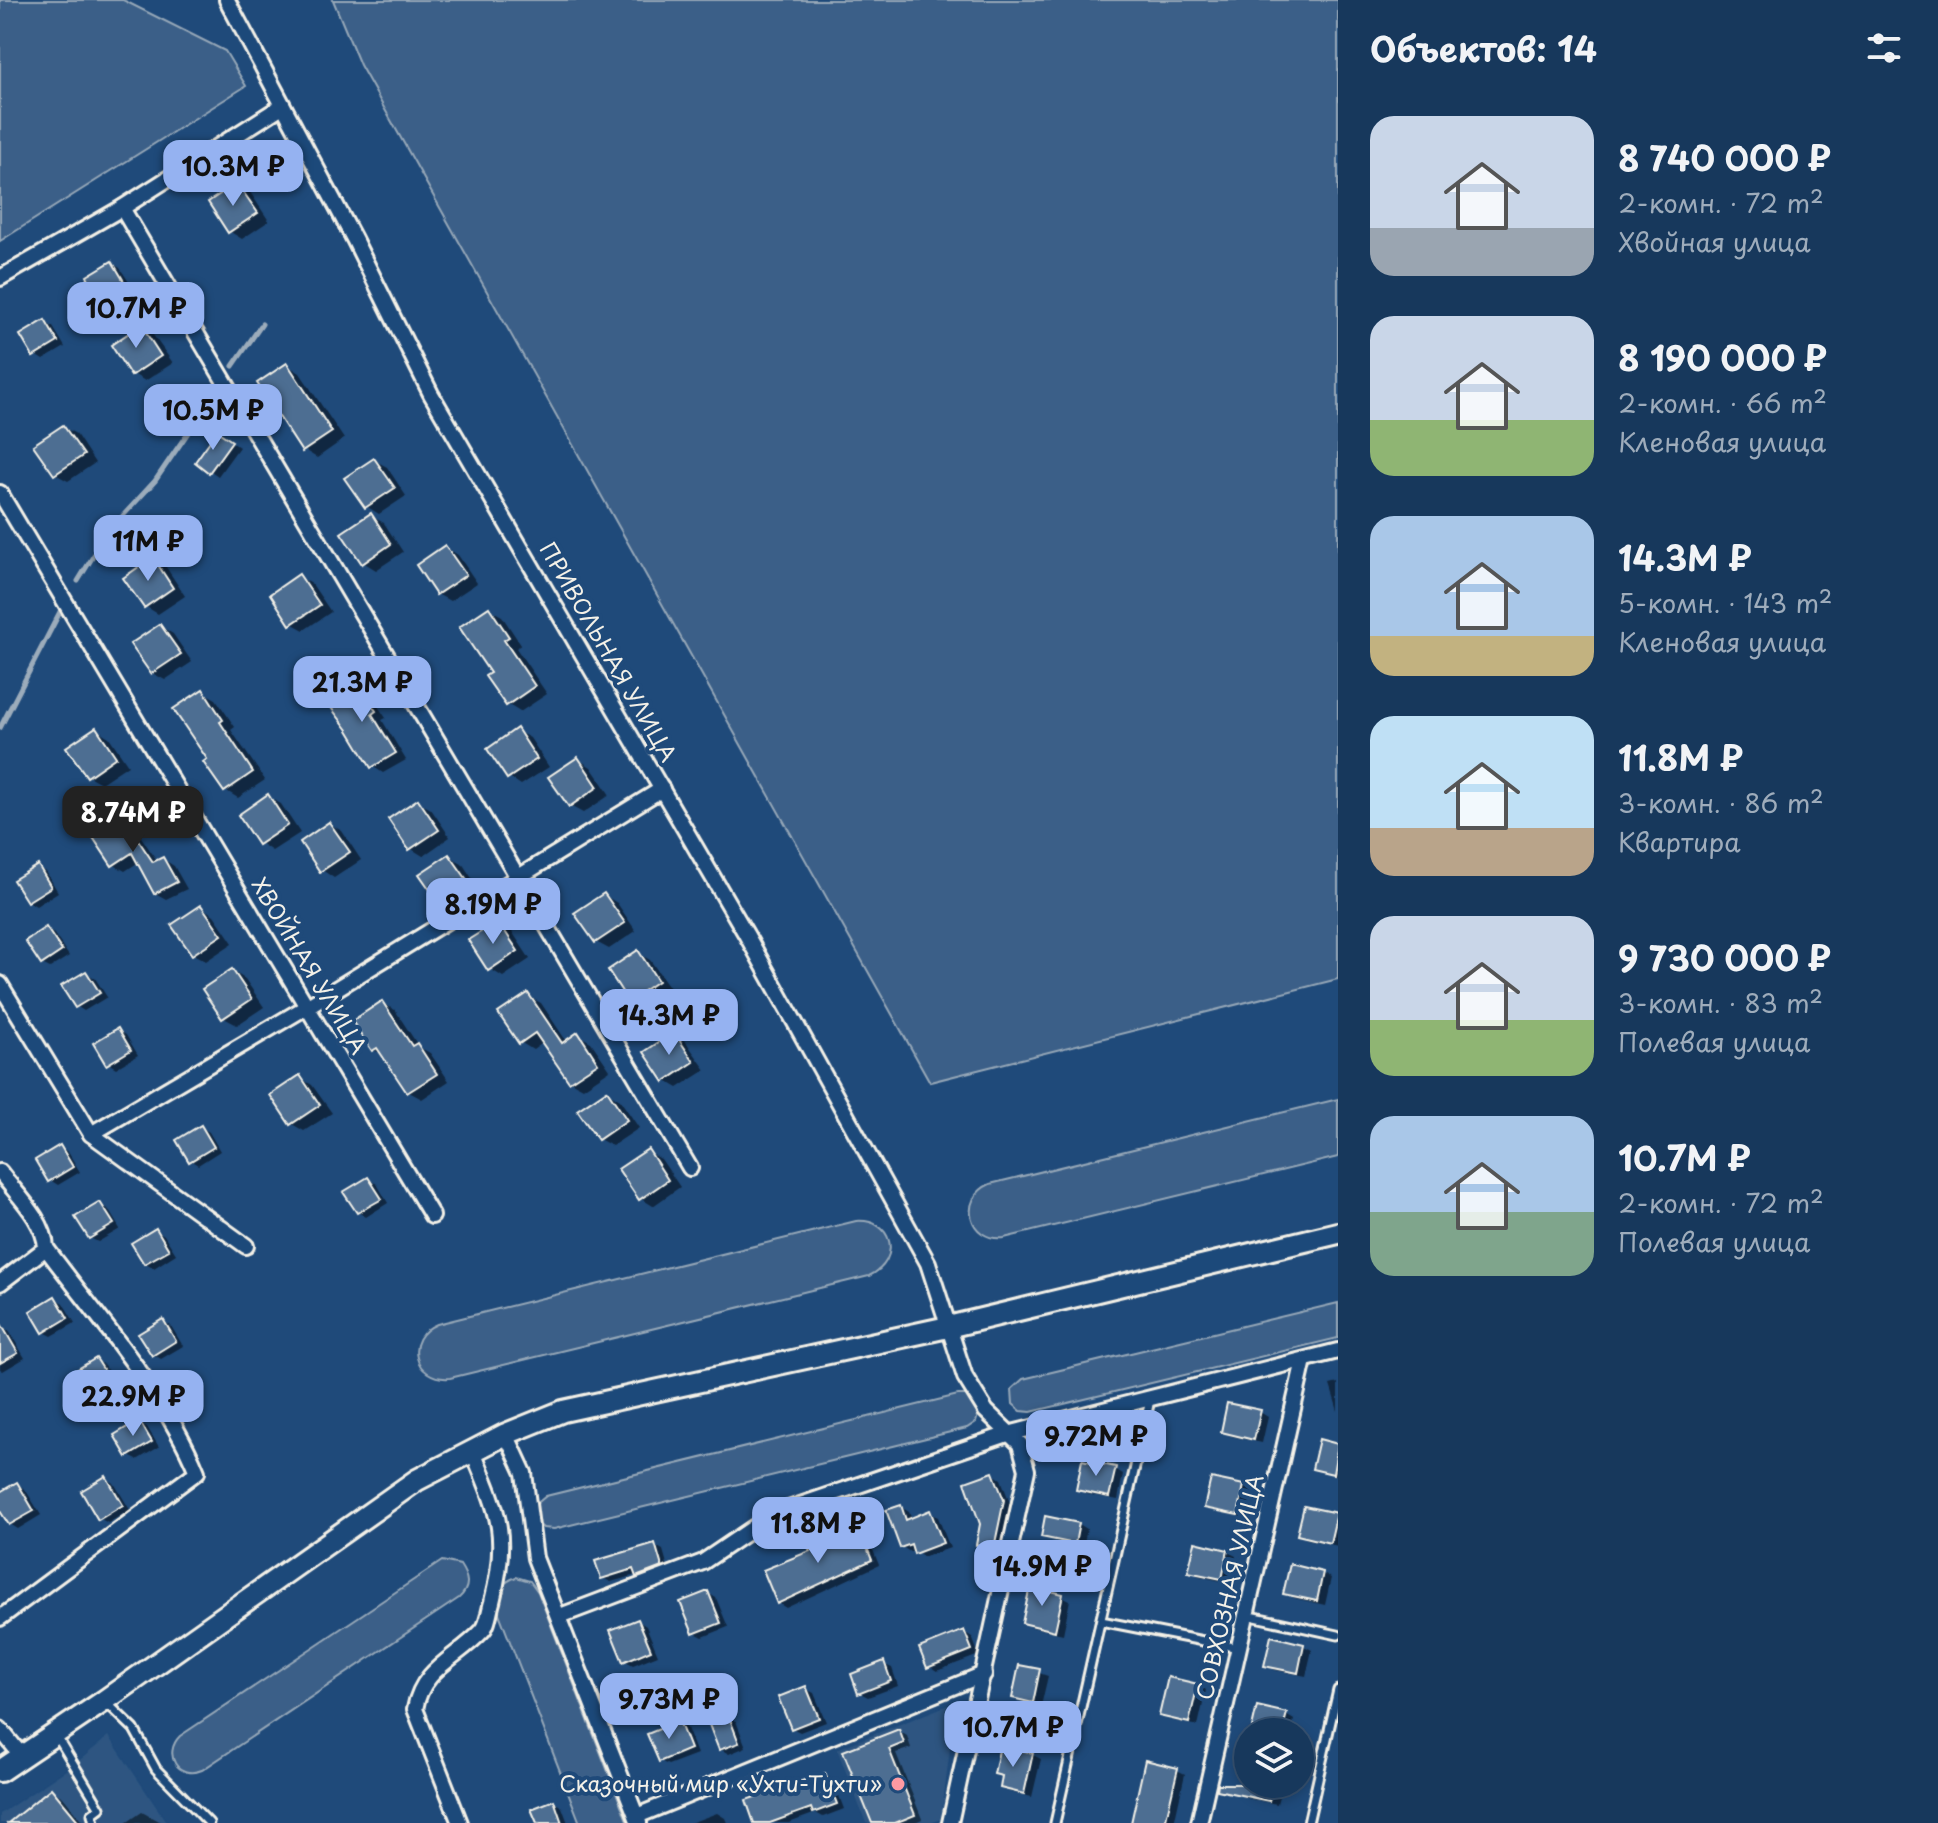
<!DOCTYPE html>
<html lang="ru">
<meta charset="utf-8">
<style>
body{margin:0;font-family:"Playpen Sans",sans-serif;background:#244365;color:#f1f3f6;height:100vh;display:flex;flex-direction:column;font-size:30px;white-space:nowrap}
*{box-sizing:border-box;margin:0}
p{font-size:26px;color:#9eacbb}
.icon{flex:none;width:44px;height:44px;fill:none;stroke:currentColor;stroke-width:2;stroke-linecap:round;stroke-linejoin:round}
.map{position:relative;flex:1;overflow:hidden}
.details{display:flex;flex-direction:column;background:#17385c;width:600px}
.details>*{flex:none}
.tools{position:absolute;left:1234px;top:1718px;display:grid;gap:16px}
.tools a{display:grid;place-items:center;width:80px;height:80px;border-radius:50%;background:#17385c;box-shadow:0 4px 12px #0003,0 0 0 2px #365272;font-size:40px}
.price{position:absolute;translate:-50% -68px;padding:0 18px;border-radius:16px;background:#95b2f1;color:#111;font-size:26px;line-height:52px;filter:drop-shadow(0 2px 4px #0008)}
.price::after{content:'';position:absolute;left:50%;top:48px;width:24px;height:18px;margin-left:-12px;background:inherit;clip-path:polygon(0 0,100% 0,50% 100%)}
.price.selected{background:#222;color:#fff}
ul{padding:0;list-style:none}
li{display:flex;align-items:center;gap:24px;height:200px;padding:0 32px}
li span{display:grid;place-items:center;flex:none;width:224px;height:160px;border-radius:24px;color:#555}
li>.icon{margin-inline-start:auto}
span .icon{width:96px;height:96px;fill:#fffc;stroke-width:1}
li b{font-size:34px}
h2{display:flex;justify-content:space-between;align-items:center;height:96px;padding:0 32px;font-size:34px}
main{display:flex;flex:1;min-height:0}
.map>svg:first-child{display:block}
.built{fill:#2d5581}
.green{fill:#3a5f88;stroke:#97a8b8;stroke-width:2}
.shadow{fill:#0007}
.lines{fill:none;stroke-linecap:round;stroke-linejoin:round}
.stream{stroke:#9cacbb;stroke-width:5}
.building{fill:#4d6e92;stroke:#f4f1e8;stroke-width:2}
.lane-casing{stroke:#f4f1e8;stroke-width:13}
.street-casing{stroke:#f4f1e8;stroke-width:20}
.secondary-casing{stroke:#f4f1e8;stroke-width:26}
.lane{stroke:#1f4a7a;stroke-width:7}
.street{stroke:#1f4a7a;stroke-width:14}
.secondary{stroke:#1f4a7a;stroke-width:20}
.poi-dot{fill:#ff9aa2;stroke:#1f4a7a;stroke-width:3}
.labels{text-anchor:middle;stroke-width:8;stroke-linejoin:round;paint-order:stroke}
.street-label{font-size:22px;fill:#f4f1e8;stroke:#1f4a7a}
.poi-label{font-size:22px;fill:#f4f1e8;stroke:#1f4a7a;text-anchor:end}
</style>
<main>
<div class="map">
<svg width="1338" height="1823" viewBox="0 0 1338 1823">
<rect width="100%" height="100%" fill="#1f4a7a"/>
<filter id="ink" filterUnits="userSpaceOnUse"><feTurbulence type="fractalNoise" baseFrequency=".0125" numOctaves="2"/><feDisplacementMap in="SourceGraphic" scale="16" xChannelSelector="R" yChannelSelector="G"/><feConvolveMatrix kernelMatrix="1 2 1 2 8 2 1 2 1" color-interpolation-filters="sRGB"/></filter>
<g filter="url(#ink)">
<!-- built -->
<g class="built">
<polygon points="956,1702 941,1819 931,1823 866,1823 837,1749"/>
<polygon points="109,1736 167,1823 0,1823 0,1814 75,1764"/>
</g>
<!-- green -->
<g class="green">
<polygon points="0,0 123,0 225,51 246,86 0,241"/>
<polygon points="333,0 1338,0 1338,979 930,1082 360,65"/>
<path d="M1338,1099V1157L1004,1238C968,1242 958,1198 990,1184Z"/>
<path d="M856,1221C893,1218 903,1260 869,1276L450,1378C413,1381 403,1338 437,1324Z"/>
<polygon points="1338,1303 1338,1338 1031,1412 1021,1411 1013,1404 1012,1389 1023,1379"/>
<polygon points="958,1395 968,1395 979,1412 976,1422 967,1428 554,1529 543,1528 535,1521 534,1506 546,1496"/>
<path d="M442,1561L460,1565C468,1577 471,1587 459,1598L202,1770C178,1780 162,1754 180,1736Z"/>
<path d="M516,1577L530,1581L538,1592L628,1823H580L497,1608C499,1590 499,1584 516,1577Z"/>
</g>
<!-- shadow -->
<g class="shadow">
<polygon points="237,185 250,192 269,221 242,239 229,231"/>
<polygon points="112,263 120,268 132,287 109,301 101,296"/>
<polygon points="45,322 53,327 65,347 43,360 35,355"/>
<polygon points="141,328 153,335 173,363 145,381 133,374"/>
<polygon points="287,365 300,373 344,439 317,458 304,450"/>
<polygon points="63,427 76,434 95,463 68,481 55,474"/>
<polygon points="226,438 239,447 218,476 198,462"/>
<polygon points="374,460 387,467 406,496 379,514 366,506"/>
<polygon points="371,516 384,523 403,552 376,570 363,562"/>
<polygon points="445,547 458,555 477,583 450,601 437,594"/>
<polygon points="153,560 166,567 185,596 158,614 145,606"/>
<polygon points="299,577 312,584 331,612 304,630 291,623"/>
<polygon points="489,609 502,616 521,645 516,648 547,694 520,712 507,704 492,673"/>
<polygon points="160,626 173,634 192,662 165,680 152,673"/>
<polygon points="356,683 367,690 386,718 382,720 406,760 383,773 372,766 329,701"/>
<polygon points="203,692 216,699 235,727 231,730 265,780 238,798 225,790 210,760"/>
<polygon points="96,729 109,737 128,765 101,783 88,776"/>
<polygon points="517,731 530,738 549,767 521,785 509,777"/>
<polygon points="578,759 591,767 610,795 583,813 570,806"/>
<polygon points="268,797 281,804 300,833 272,851 260,843"/>
<polygon points="418,802 431,809 450,837 423,856 410,848"/>
<polygon points="122,819 133,825 158,862 163,859 174,866 187,889 166,899 155,893 139,862 125,871 114,865 95,837"/>
<polygon points="330,824 342,831 361,860 334,878 322,870"/>
<polygon points="449,856 462,863 481,892 454,910 441,902"/>
<polygon points="38,868 46,872 58,892 36,906 28,901"/>
<polygon points="604,895 617,903 636,931 609,949 596,942"/>
<polygon points="201,907 214,915 233,943 206,961 193,954"/>
<polygon points="498,923 511,930 530,959 503,977 490,969"/>
<polygon points="46,929 54,934 69,956 50,968 42,964"/>
<polygon points="638,953 650,960 670,988 642,1006 630,999"/>
<polygon points="232,971 245,979 264,1007 237,1025 224,1018 205,989"/>
<polygon points="86,973 95,978 107,997 84,1011 76,1006"/>
<polygon points="528,996 541,1003 567,1042 578,1035 591,1042 610,1070 583,1088 570,1081 544,1042 533,1050 520,1042"/>
<polygon points="382,1003 395,1010 419,1047 430,1053 449,1081 422,1099 409,1092 384,1055 374,1050"/>
<polygon points="118,1030 126,1035 138,1055 116,1068 108,1063"/>
<polygon points="674,1034 686,1042 706,1070 678,1088 666,1081 647,1052"/>
<polygon points="300,1078 312,1085 332,1113 304,1131 292,1124"/>
<polygon points="607,1092 620,1100 639,1128 612,1146 599,1139"/>
<polygon points="201,1127 209,1132 220,1151 198,1165 190,1160"/>
<polygon points="60,1147 68,1152 80,1172 58,1185 50,1180"/>
<polygon points="648,1152 661,1159 680,1187 653,1206 640,1198"/>
<polygon points="368,1179 377,1184 388,1203 366,1217 358,1212"/>
<polygon points="100,1205 108,1209 120,1229 98,1242 90,1238"/>
<polygon points="156,1230 164,1235 176,1254 154,1268 146,1263"/>
<polygon points="55,1298 63,1303 75,1323 52,1336 44,1332"/>
<polygon points="163,1321 171,1326 183,1346 161,1359 153,1354"/>
<polygon points="1,1326 9,1331 25,1358 3,1371 0,1369"/>
<polygon points="96,1360 104,1365 116,1385 94,1398 86,1393"/>
<polygon points="1338,1383 1338,1411 1330,1385"/>
<polygon points="1260,1412 1268,1417 1262,1443 1231,1436 1223,1431"/>
<polygon points="139,1422 147,1427 159,1447 137,1460 129,1456"/>
<polygon points="1320,1442 1338,1446 1338,1476 1314,1468"/>
<polygon points="1115,1469 1123,1474 1118,1500 1086,1494 1078,1489"/>
<polygon points="993,1474 1001,1479 1011,1506 1002,1552 978,1544"/>
<polygon points="106,1478 114,1483 130,1510 108,1523 99,1518"/>
<polygon points="1213,1480 1244,1487 1252,1492 1246,1518 1215,1511 1207,1507"/>
<polygon points="17,1484 25,1489 41,1515 18,1529 10,1524 0,1507 0,1494"/>
<polygon points="901,1507 909,1512 912,1520 930,1513 938,1517 950,1548 924,1557 915,1550 910,1552 902,1547"/>
<polygon points="1336,1515 1338,1546 1307,1539 1299,1534"/>
<polygon points="1079,1524 1087,1529 1083,1547 1051,1540 1043,1536"/>
<polygon points="859,1531 867,1535 879,1565 786,1608 778,1603 827,1536 834,1541"/>
<polygon points="654,1545 663,1550 669,1571 645,1580 636,1575 611,1582 602,1578"/>
<polygon points="1228,1552 1236,1556 1230,1583 1199,1576 1191,1571"/>
<polygon points="1292,1567 1323,1574 1331,1578 1325,1605 1294,1598 1286,1593"/>
<polygon points="708,1593 716,1598 728,1627 703,1637 695,1633"/>
<polygon points="1062,1596 1070,1600 1063,1634 1032,1627 1024,1622"/>
<polygon points="638,1621 646,1626 658,1655 633,1665 624,1660"/>
<polygon points="964,1632 972,1637 979,1655 937,1671 929,1666"/>
<polygon points="1273,1639 1304,1646 1312,1650 1306,1676 1275,1670 1267,1665"/>
<polygon points="883,1664 892,1668 898,1686 868,1697 860,1693"/>
<polygon points="1021,1667 1048,1676 1041,1706 1014,1697"/>
<polygon points="1170,1679 1198,1685 1206,1690 1198,1726 1170,1720 1162,1715"/>
<polygon points="806,1689 814,1693 826,1722 800,1732 792,1728"/>
<polygon points="1286,1715 1294,1720 1291,1732 1266,1732 1255,1727"/>
<polygon points="728,1717 736,1721 746,1747 729,1754 720,1749"/>
<polygon points="679,1724 687,1728 697,1754 668,1765 660,1761"/>
<polygon points="899,1731 907,1736 911,1748 896,1753 922,1819 913,1823 874,1823 846,1752"/>
<polygon points="1002,1748 1033,1755 1041,1759 1032,1797 1010,1792 1002,1787 1004,1778 996,1773"/>
<polygon points="1244,1767 1248,1768 1248,1784 1282,1784 1277,1804 1246,1798 1238,1793"/>
<polygon points="1177,1770 1185,1774 1174,1823 1132,1823"/>
<polygon points="825,1775 833,1780 844,1809 823,1817 816,1813 789,1823 756,1823"/>
<polygon points="51,1790 63,1797 84,1823 22,1823"/>
<polygon points="554,1802 562,1807 568,1823 539,1823"/>
<polygon points="142,1812 160,1822 161,1823 126,1823"/>
<polygon points="717,1813 725,1818 727,1823 690,1823"/>
</g>
<g class="lines">
<!-- stream -->
<g class="stream">
<polyline points="233,366 262,324"/>
<polyline points="78,581 108,532 155,481 217,390"/>
<polyline points="0,728 63,606"/>
</g>
</g>
<!-- building -->
<g class="building">
<polygon points="237,183 258,213 228,233 208,202"/>
<polygon points="112,261 125,283 100,298 87,276"/>
<polygon points="45,320 58,342 33,357 20,335"/>
<polygon points="141,325 161,356 131,376 111,345"/>
<polygon points="287,363 332,432 302,452 257,383"/>
<polygon points="63,425 84,455 54,475 33,445"/>
<polygon points="217,431 232,441 209,473 195,462"/>
<polygon points="374,458 395,488 365,508 344,478"/>
<polygon points="371,513 391,544 362,564 341,533"/>
<polygon points="445,545 466,575 436,595 416,565"/>
<polygon points="153,557 173,588 144,608 123,578"/>
<polygon points="299,574 320,605 290,625 270,594"/>
<polygon points="489,607 509,637 504,640 535,686 506,706 485,676 490,673 459,627"/>
<polygon points="160,624 181,654 151,674 130,644"/>
<polygon points="356,681 376,711 372,714 396,753 371,768 348,730 326,701"/>
<polygon points="203,689 223,720 220,722 253,772 224,792 203,762 207,759 173,709"/>
<polygon points="96,727 116,757 87,777 66,747"/>
<polygon points="517,728 537,759 507,779 487,749"/>
<polygon points="578,757 598,787 569,807 548,777"/>
<polygon points="268,794 288,825 258,845 238,815"/>
<polygon points="418,799 439,830 409,850 388,819"/>
<polygon points="122,816 153,862 163,857 177,882 154,894 132,853 112,866 92,836"/>
<polygon points="329,822 350,852 320,872 300,842"/>
<polygon points="449,854 470,884 440,904 419,874"/>
<polygon points="38,865 51,887 27,902 13,880"/>
<polygon points="604,893 625,923 595,943 574,913"/>
<polygon points="201,905 222,935 192,955 171,925"/>
<polygon points="498,921 518,951 488,971 468,940"/>
<polygon points="46,927 62,951 41,965 25,941"/>
<polygon points="638,950 658,981 628,1001 608,970"/>
<polygon points="232,969 252,999 222,1019 202,989"/>
<polygon points="86,971 100,993 75,1008 61,986"/>
<polygon points="528,993 562,1043 578,1032 598,1063 569,1082 535,1033 519,1044 498,1013"/>
<polygon points="382,1001 412,1046 417,1043 437,1074 407,1093 377,1048 372,1051 352,1021"/>
<polygon points="118,1028 131,1050 106,1065 93,1043"/>
<polygon points="674,1032 694,1062 664,1082 644,1052"/>
<polygon points="300,1075 320,1105 290,1125 270,1095"/>
<polygon points="607,1090 627,1120 598,1140 577,1110"/>
<polygon points="201,1125 214,1147 189,1162 176,1140"/>
<polygon points="60,1145 73,1167 48,1182 35,1160"/>
<polygon points="648,1149 668,1180 639,1200 618,1169"/>
<polygon points="368,1177 382,1199 357,1213 343,1192"/>
<polygon points="100,1202 114,1224 89,1239 75,1217"/>
<polygon points="156,1228 169,1250 144,1264 131,1243"/>
<polygon points="55,1296 68,1318 43,1333 30,1311"/>
<polygon points="163,1319 176,1341 152,1356 138,1334"/>
<polygon points="0,1322 18,1353 0,1363"/>
<polygon points="96,1358 110,1380 85,1395 71,1373"/>
<polygon points="1227,1403 1261,1410 1254,1440 1221,1432"/>
<polygon points="139,1420 152,1442 127,1457 114,1435"/>
<polygon points="1319,1439 1338,1444 1333,1474 1312,1469"/>
<polygon points="1082,1460 1116,1467 1109,1497 1076,1490"/>
<polygon points="993,1472 1004,1500 994,1548 976,1545 980,1524 965,1482"/>
<polygon points="106,1476 123,1505 98,1520 81,1491"/>
<polygon points="1211,1478 1244,1485 1238,1515 1204,1508"/>
<polygon points="17,1482 34,1511 9,1525 0,1511 0,1492"/>
<polygon points="901,1505 906,1520 930,1510 943,1543 914,1554 911,1544 900,1548 886,1510"/>
<polygon points="1304,1506 1337,1513 1330,1543 1297,1535"/>
<polygon points="1045,1516 1079,1523 1075,1544 1041,1537"/>
<polygon points="859,1528 872,1560 777,1604 763,1570 810,1551 807,1542 827,1534 829,1540"/>
<polygon points="1195,1542 1228,1550 1222,1579 1188,1572"/>
<polygon points="655,1543 662,1567 636,1577 633,1569 601,1579 595,1561"/>
<polygon points="1290,1564 1323,1572 1317,1601 1283,1594"/>
<polygon points="1030,1586 1063,1594 1055,1631 1022,1623"/>
<polygon points="708,1591 721,1623 693,1634 680,1602"/>
<polygon points="638,1619 651,1650 623,1662 610,1630"/>
<polygon points="964,1630 972,1650 927,1668 919,1648"/>
<polygon points="1271,1636 1304,1644 1298,1673 1264,1666"/>
<polygon points="884,1661 891,1681 858,1694 851,1674"/>
<polygon points="1019,1665 1040,1669 1033,1703 1012,1698"/>
<polygon points="1168,1677 1198,1684 1189,1723 1159,1716"/>
<polygon points="806,1686 819,1718 791,1729 778,1697"/>
<polygon points="1257,1706 1287,1713 1282,1732 1252,1728"/>
<polygon points="728,1714 739,1743 719,1750 708,1722"/>
<polygon points="679,1721 690,1749 659,1762 647,1734"/>
<polygon points="899,1729 904,1743 889,1749 915,1815 895,1823 872,1823 843,1751"/>
<polygon points="1000,1745 1033,1753 1024,1794 1000,1788 1002,1776 994,1774"/>
<polygon points="1145,1760 1178,1768 1165,1823 1131,1823"/>
<polygon points="825,1773 837,1804 813,1813 811,1808 770,1823 754,1823 746,1800"/>
<polygon points="1218,1784 1273,1784 1269,1801 1217,1790"/>
<polygon points="51,1788 80,1823 8,1823"/>
<polygon points="554,1800 562,1823 537,1823 531,1809"/>
</g>
<g class="lines">
<!-- lane casing -->
<g class="lane-casing">
<g id="lane">
<polyline points="1246,1615 1338,1635"/>
<polyline points="1101,1621 1239,1648"/>
<polyline points="106,1702 134,1729 156,1769 209,1823"/>
<polyline points="56,1735 100,1808 92,1814 94,1823"/>
<polyline points="1055,1823 1150,1400"/>
<polyline points="1308,1823 1338,1690"/>
</g>
</g>
<!-- street casing -->
<g class="street-casing">
<g id="street">
<polyline points="227,0 354,239 431,394 746,934 928,1263 965,1377 986,1411 1020,1444 1027,1470 950,1823"/>
<polyline points="122,208 690,1168"/>
<polyline points="0,278 122,208 282,106"/>
<polyline points="0,493 432,1216"/>
<polyline points="0,984 91,1134 246,1246"/>
<polyline points="91,1134 308,1006 662,789"/>
<path d="M0,1172C16,1194 45,1220 46,1248L0,1283"/>
<polyline points="506,1434 524,1473 535,1558 639,1823"/>
<polyline points="560,1616 703,1562 774,1514 1008,1434 1338,1351"/>
<path d="M0,1618L197,1472C165,1393 97,1317 46,1248"/>
<polyline points="0,1729 21,1755"/>
<polyline points="637,1816 984,1674"/>
<path d="M460,1823L415,1709C422,1668 456,1659 482,1631C488,1625 489,1612 492,1602C509,1535 499,1514 473,1452"/>
<polyline points="1199,1823 1304,1360"/>
</g>
</g>
<!-- secondary casing -->
<g class="secondary-casing">
<polyline id="secondary" points="0,1771 104,1701 417,1480 506,1434 563,1411 948,1327 1338,1233"/>
</g>
<!-- lane -->
<use href="#lane" class="lane"/>
<!-- street -->
<use href="#street" class="street"/>
<!-- secondary -->
<use href="#secondary" class="secondary"/>
</g>
</g>
<!-- markers -->
<circle class="poi-dot" cx="898" cy="1784" r="8"/>
<g class="labels">
<!-- street labels -->
<g class="street-label">
<text transform="translate(608 652) rotate(60)" y="8">ПРИВОЛЬНАЯ УЛИЦА</text>
<text transform="translate(309 966) rotate(59)" y="8">ХВОЙНАЯ УЛИЦА</text>
<text transform="translate(1230 1587) rotate(-77)" y="8">СОВХОЗНАЯ УЛИЦА</text>
</g>
<!-- poi labels -->
<g class="poi-label">
<text x="882" y="1792">Сказочный мир «Ухти-Тухти»</text>
</g>
</g>
</svg>
<div class="tools">
<a><svg class="icon" aria-label="layers" viewBox="0 0 24 24"><path d="M12 4l9 5-9 5-9-5zM3 14l9 5 9-5"/></svg></a>
</div>
<b class="price" style="left:233px;top:208px">10.3M ₽</b>
<b class="price" style="left:136px;top:350px">10.7M ₽</b>
<b class="price" style="left:213px;top:452px">10.5M ₽</b>
<b class="price" style="left:148px;top:583px">11M ₽</b>
<b class="price" style="left:362px;top:724px">21.3M ₽</b>
<b class="price selected" style="left:133px;top:854px">8.74M ₽</b>
<b class="price" style="left:493px;top:946px">8.19M ₽</b>
<b class="price" style="left:669px;top:1057px">14.3M ₽</b>
<b class="price" style="left:133px;top:1438px">22.9M ₽</b>
<b class="price" style="left:1096px;top:1478px">9.72M ₽</b>
<b class="price" style="left:818px;top:1565px">11.8M ₽</b>
<b class="price" style="left:1042px;top:1608px">14.9M ₽</b>
<b class="price" style="left:669px;top:1741px">9.73M ₽</b>
<b class="price" style="left:1013px;top:1769px">10.7M ₽</b>
</div>
<section class="details">
<h2>Объектов: 14<svg class="icon" aria-label="filters" viewBox="0 0 24 24"><path d="M4 7h16M4 17h16"/><circle cx="9" cy="7" r="2"/><circle cx="15" cy="17" r="2"/></svg></h2>
<ul>
<li><span style="background:linear-gradient(#c9d6e8 70%,#9aa5b1 0)"><svg class="icon" aria-label="home" viewBox="0 0 24 24"><path d="M3 11l9-7 9 7M6 9v11h12V9"/></svg></span><div><b>8 740 000 ₽</b><p>2-комн. · 72 m²</p><p>Хвойная улица</p></div></li>
<li><span style="background:linear-gradient(#c9d6e8 65%,#8fb573 0)"><svg class="icon" aria-label="home" viewBox="0 0 24 24"><path d="M3 11l9-7 9 7M6 9v11h12V9"/></svg></span><div><b>8 190 000 ₽</b><p>2-комн. · 66 m²</p><p>Кленовая улица</p></div></li>
<li><span style="background:linear-gradient(#a9c7e8 75%,#c2b280 0)"><svg class="icon" aria-label="home" viewBox="0 0 24 24"><path d="M3 11l9-7 9 7M6 9v11h12V9"/></svg></span><div><b>14.3M ₽</b><p>5-комн. · 143 m²</p><p>Кленовая улица</p></div></li>
<li><span style="background:linear-gradient(#bfe0f5 70%,#b9a48a 0)"><svg class="icon" aria-label="home" viewBox="0 0 24 24"><path d="M3 11l9-7 9 7M6 9v11h12V9"/></svg></span><div><b>11.8M ₽</b><p>3-комн. · 86 m²</p><p>Квартира</p></div></li>
<li><span style="background:linear-gradient(#c9d6e8 65%,#8fb573 0)"><svg class="icon" aria-label="home" viewBox="0 0 24 24"><path d="M3 11l9-7 9 7M6 9v11h12V9"/></svg></span><div><b>9 730 000 ₽</b><p>3-комн. · 83 m²</p><p>Полевая улица</p></div></li>
<li><span style="background:linear-gradient(#a9c7e8 60%,#7fa58c 0)"><svg class="icon" aria-label="home" viewBox="0 0 24 24"><path d="M3 11l9-7 9 7M6 9v11h12V9"/></svg></span><div><b>10.7M ₽</b><p>2-комн. · 72 m²</p><p>Полевая улица</p></div></li>
</ul>
</section>
</main>
